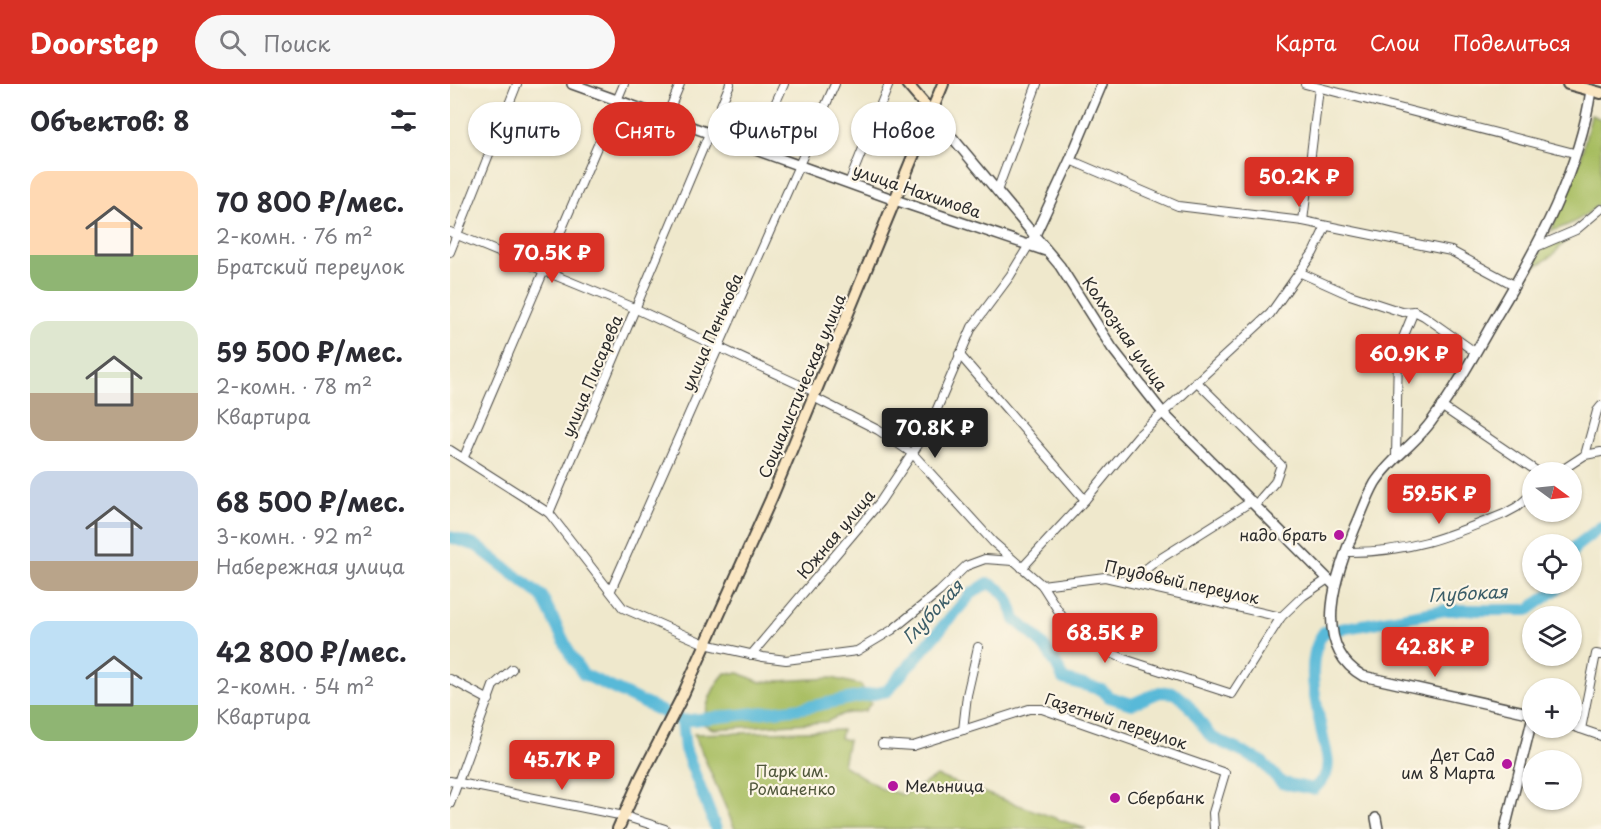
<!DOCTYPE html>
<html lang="ru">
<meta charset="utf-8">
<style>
body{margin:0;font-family:"Playpen Sans",sans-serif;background:#f7f7f7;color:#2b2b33;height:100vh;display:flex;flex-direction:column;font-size:22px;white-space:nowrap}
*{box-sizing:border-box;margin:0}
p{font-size:20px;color:#7c7c81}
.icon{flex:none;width:33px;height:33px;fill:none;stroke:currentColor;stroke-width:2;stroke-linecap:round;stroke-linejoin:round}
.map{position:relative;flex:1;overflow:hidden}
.sheet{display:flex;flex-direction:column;background:#fff;width:450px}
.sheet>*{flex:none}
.guide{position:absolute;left:18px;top:18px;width:570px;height:54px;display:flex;gap:12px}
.needle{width:39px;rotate:105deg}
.controls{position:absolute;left:1072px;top:378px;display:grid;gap:12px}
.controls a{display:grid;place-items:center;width:60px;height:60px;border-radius:50%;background:#fff;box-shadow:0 2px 4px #0004;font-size:30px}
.price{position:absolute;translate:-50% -51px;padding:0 14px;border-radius:6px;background:#d93025;color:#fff;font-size:20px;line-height:39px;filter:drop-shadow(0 2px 3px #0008)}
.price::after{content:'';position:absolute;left:50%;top:36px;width:18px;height:14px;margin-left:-9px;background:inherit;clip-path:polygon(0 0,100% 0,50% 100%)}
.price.current{background:#222;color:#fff}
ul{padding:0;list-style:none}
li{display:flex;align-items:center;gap:18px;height:150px;padding:0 30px}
li span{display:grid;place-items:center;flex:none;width:168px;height:120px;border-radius:18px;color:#555}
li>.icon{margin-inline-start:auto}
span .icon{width:72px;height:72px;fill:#fffc;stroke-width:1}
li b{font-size:26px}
h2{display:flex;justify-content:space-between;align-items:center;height:72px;padding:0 30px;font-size:26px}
.chip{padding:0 21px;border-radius:27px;background:#fff;box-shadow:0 2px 4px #0004;font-size:21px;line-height:54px}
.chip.current{background:#d93025;color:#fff}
header{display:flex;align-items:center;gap:36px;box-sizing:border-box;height:84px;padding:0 30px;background:#d93025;color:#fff}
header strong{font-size:28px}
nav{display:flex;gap:33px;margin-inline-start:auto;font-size:21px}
.search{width:420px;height:54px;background:#f7f7f7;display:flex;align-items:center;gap:15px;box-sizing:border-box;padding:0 21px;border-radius:33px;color:#7c7c81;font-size:22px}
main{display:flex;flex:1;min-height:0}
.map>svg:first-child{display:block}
.green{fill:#a7bd61;stroke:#697446;stroke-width:1.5}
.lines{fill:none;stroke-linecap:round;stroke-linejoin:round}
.river{stroke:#59b9d8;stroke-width:12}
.minor-casing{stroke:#484743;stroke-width:10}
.tertiary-casing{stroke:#484743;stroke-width:12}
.secondary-casing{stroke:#484743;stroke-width:14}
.minor{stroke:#fff;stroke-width:8}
.tertiary{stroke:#fff;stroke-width:9}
.secondary{stroke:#fbe7c3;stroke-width:10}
.poi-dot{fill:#b5179e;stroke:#fcf5e5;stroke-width:2}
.labels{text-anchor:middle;stroke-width:4.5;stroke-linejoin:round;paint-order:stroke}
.street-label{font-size:16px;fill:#2b2b2b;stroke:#fcf5e5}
.poi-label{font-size:16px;fill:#2b2b2b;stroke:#fcf5e5;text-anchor:end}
.park-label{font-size:16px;fill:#50573b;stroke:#fcf5e5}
.water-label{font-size:18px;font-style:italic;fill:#3b5d68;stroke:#fcf5e5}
</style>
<header>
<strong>Doorstep</strong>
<div class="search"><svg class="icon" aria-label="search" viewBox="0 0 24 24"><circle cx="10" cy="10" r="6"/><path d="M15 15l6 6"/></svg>Поиск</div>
<nav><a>Карта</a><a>Слои</a><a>Поделиться</a></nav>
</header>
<main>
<section class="sheet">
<h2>Объектов: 8<svg class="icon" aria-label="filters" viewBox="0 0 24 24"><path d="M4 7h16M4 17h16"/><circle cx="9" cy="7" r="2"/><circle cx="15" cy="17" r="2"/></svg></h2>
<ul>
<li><span style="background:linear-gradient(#ffd9b3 70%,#8fb573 0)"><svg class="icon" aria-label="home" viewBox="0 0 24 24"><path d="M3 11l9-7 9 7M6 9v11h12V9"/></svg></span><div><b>70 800 ₽/мес.</b><p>2-комн. · 76 m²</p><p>Братский переулок</p></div></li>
<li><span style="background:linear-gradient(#dfe7d0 60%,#b9a48a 0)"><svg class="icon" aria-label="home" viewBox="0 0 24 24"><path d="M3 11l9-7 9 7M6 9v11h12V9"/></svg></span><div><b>59 500 ₽/мес.</b><p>2-комн. · 78 m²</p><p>Квартира</p></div></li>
<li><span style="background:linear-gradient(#c9d6e8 75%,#b9a48a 0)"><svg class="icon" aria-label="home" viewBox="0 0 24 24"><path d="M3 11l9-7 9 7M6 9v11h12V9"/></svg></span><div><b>68 500 ₽/мес.</b><p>3-комн. · 92 m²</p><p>Набережная улица</p></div></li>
<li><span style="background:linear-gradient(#bfe0f5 70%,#8fb573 0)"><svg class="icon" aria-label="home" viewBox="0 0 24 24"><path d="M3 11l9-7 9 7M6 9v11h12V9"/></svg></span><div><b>42 800 ₽/мес.</b><p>2-комн. · 54 m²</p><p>Квартира</p></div></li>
</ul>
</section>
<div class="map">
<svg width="1151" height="745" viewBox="0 0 1151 745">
<rect width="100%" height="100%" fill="#fcf5e5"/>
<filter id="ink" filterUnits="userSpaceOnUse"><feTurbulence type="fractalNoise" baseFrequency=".0167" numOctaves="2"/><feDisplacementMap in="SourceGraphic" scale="12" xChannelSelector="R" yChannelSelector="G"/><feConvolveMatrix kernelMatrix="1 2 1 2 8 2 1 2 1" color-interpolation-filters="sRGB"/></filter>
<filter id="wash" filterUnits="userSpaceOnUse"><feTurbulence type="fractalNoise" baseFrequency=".008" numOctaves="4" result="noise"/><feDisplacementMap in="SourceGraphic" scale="24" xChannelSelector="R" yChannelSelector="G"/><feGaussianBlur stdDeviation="1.35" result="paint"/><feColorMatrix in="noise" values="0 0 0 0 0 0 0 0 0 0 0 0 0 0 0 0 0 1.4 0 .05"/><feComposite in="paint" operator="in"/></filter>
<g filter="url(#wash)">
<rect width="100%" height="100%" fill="#efe8cc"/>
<!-- green -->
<g class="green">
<path d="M1141,31L1151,35V118C1135,133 1122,141 1101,147L1131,73Z"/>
<polygon points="1120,152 1102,172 1080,186 1092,165"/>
<path d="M275,589H289L310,598L382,594L411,601L421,619L415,627L393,630L376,638L263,645L253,640C257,619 261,605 275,589Z"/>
<polygon points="392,646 390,654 398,656 393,681 432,705 454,711 487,692 636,745 285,745 244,650"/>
</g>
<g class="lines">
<!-- river -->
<g class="river">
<path d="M0,453L27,462L92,512L121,572L133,590L232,637L353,624L437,607L521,510L538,499C557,507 560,517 565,536C586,551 604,571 613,595L652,606L659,613L682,620L710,608L724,609L736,618L761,653L811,677L832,699L864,705C867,701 874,695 876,690C881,676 874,663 872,649C866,618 854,575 874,548L995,526H1078L1107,505L1110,500"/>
<polyline points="1122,470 1125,463 1151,443"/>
<polyline points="232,637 235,665 266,745"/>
</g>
</g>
</g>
<g filter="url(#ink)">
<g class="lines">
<!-- minor casing -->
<g class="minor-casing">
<g id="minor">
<polyline points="855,0 1124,69"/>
<polyline points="216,34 230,0"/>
<polyline points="305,65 334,0"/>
<polyline points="620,76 728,122 853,137 1001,167 1064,201"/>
<polyline points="399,99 439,0"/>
<polyline points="547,107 587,0"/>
<polyline points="853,137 869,4"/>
<polyline points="0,148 184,224 365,308"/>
<polyline points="1084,164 1126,146 1151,125"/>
<polyline points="0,168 67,0"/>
<polyline points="851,189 900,211 952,228 964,227 974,232 1025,268"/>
<polyline points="509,270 635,416"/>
<polyline points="746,297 831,381 825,398 806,420"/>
<polyline points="363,313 428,346 463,370 543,458 592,501 625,553 677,576 782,610 831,533 853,512 878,495"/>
<polyline points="991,322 1088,388"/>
<polyline points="0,366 99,429 173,524 255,560 313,573 336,576 407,567 442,546 489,508 516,482 535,475 563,477"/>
<polyline points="1135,371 1151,368"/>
<polyline points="14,373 174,0"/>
<polyline points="946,374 948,266 964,227"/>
<polyline points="1109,388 1135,371 1147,327 1151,322"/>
<polyline points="99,429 280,0"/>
<path d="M896,468C958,469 997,453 1054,430L1067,423L1083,409"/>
<polyline points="572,484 635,416 688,352 820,230 863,169 876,142"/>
<polyline points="680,497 705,478 802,417"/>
<polyline points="592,501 655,493 831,533"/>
<polyline points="161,506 385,0"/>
<polyline points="301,571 430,418 478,346 522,243 560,192 585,151"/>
<polyline points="0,595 39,616"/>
<polyline points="1122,642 1151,652"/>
<polyline points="1131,645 1146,570 1151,571"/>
<polyline points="513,646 517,611 528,563"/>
<polyline points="432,660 463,662 579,625 592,625 775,689 763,729 764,745"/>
<polyline points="0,697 174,732 215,745"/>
<polyline points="0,720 43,602 62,585"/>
</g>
</g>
<!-- tertiary casing -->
<g class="tertiary-casing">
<g id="tertiary">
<polyline points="122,0 445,116 596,167"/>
<polyline points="481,28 610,182 662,264 713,329 885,502"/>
<polyline points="585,151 620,76 652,0"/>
<path d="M1083,630L913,592C859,561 887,488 905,444C912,429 917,413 925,399C941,374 967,359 983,335C1007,303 1027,266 1047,231C1088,163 1130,85 1141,6"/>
<polyline points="926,734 928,745"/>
<polyline points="1055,745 1083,632"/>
</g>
</g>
<!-- secondary casing -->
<g class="secondary-casing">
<g id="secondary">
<polyline points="457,0 481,28"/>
<polyline points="1118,0 1151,9"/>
<polyline points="168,745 191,693 232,613 321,415 493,0"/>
</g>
</g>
<!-- minor -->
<use href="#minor" class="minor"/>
<!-- tertiary -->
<use href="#tertiary" class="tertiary"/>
<!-- secondary -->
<use href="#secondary" class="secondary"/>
</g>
</g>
<!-- markers -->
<g class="poi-dot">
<circle cx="889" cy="451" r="6"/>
<circle cx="1057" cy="680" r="6"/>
<circle cx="443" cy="702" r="6"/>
<circle cx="665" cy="714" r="6"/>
</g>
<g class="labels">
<!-- street labels -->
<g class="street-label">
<text transform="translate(467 107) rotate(19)" y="6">улица Нахимова</text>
<text transform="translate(262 248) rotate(-66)" y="6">улица Пенькова</text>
<text transform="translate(675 250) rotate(55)" y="6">Колхозная улица</text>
<text transform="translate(142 292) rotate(-67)" y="6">улица Писарева</text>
<text transform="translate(352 302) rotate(-67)" y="6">Социалистическая улица</text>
<text transform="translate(386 450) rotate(-50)" y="6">Южная улица</text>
<text transform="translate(732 498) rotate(12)" y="6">Прудовый переулок</text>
<text transform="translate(666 637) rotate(18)" y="6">Газетный переулок</text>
</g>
<!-- poi labels -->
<g class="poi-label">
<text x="877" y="457">надо брать</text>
<text x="1045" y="677">Дет Сад<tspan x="1045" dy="18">им 8 Марта</tspan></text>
<text x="455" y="708" text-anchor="start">Мельница</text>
<text x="677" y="720" text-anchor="start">Сбербанк</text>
</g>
<!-- park labels -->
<g class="park-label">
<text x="342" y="693">Парк им.<tspan x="342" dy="18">Романенко</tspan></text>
</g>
<!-- water labels -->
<g class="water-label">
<text transform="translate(1018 510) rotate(-3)" y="6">Глубокая</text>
<text transform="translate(483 528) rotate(-47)" y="6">Глубокая</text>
</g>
</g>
</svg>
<div class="controls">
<a><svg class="needle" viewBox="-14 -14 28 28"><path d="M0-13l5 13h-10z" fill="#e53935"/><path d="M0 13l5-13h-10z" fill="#7c7c81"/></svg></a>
<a><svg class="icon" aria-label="locate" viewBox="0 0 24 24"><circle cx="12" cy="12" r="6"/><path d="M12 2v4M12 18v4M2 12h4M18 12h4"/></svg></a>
<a><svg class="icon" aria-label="layers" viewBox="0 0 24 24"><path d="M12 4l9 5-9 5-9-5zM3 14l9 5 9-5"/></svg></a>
<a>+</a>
<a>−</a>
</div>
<b class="price" style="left:849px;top:124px">50.2K ₽</b>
<b class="price" style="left:102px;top:200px">70.5K ₽</b>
<b class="price" style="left:959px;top:301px">60.9K ₽</b>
<b class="price current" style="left:485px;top:375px">70.8K ₽</b>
<b class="price" style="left:989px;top:441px">59.5K ₽</b>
<b class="price" style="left:655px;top:580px">68.5K ₽</b>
<b class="price" style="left:985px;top:594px">42.8K ₽</b>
<b class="price" style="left:112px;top:707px">45.7K ₽</b>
<div class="guide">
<a class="chip">Купить</a>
<a class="chip current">Снять</a>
<a class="chip">Фильтры</a>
<a class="chip">Новое</a>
</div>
</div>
</main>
